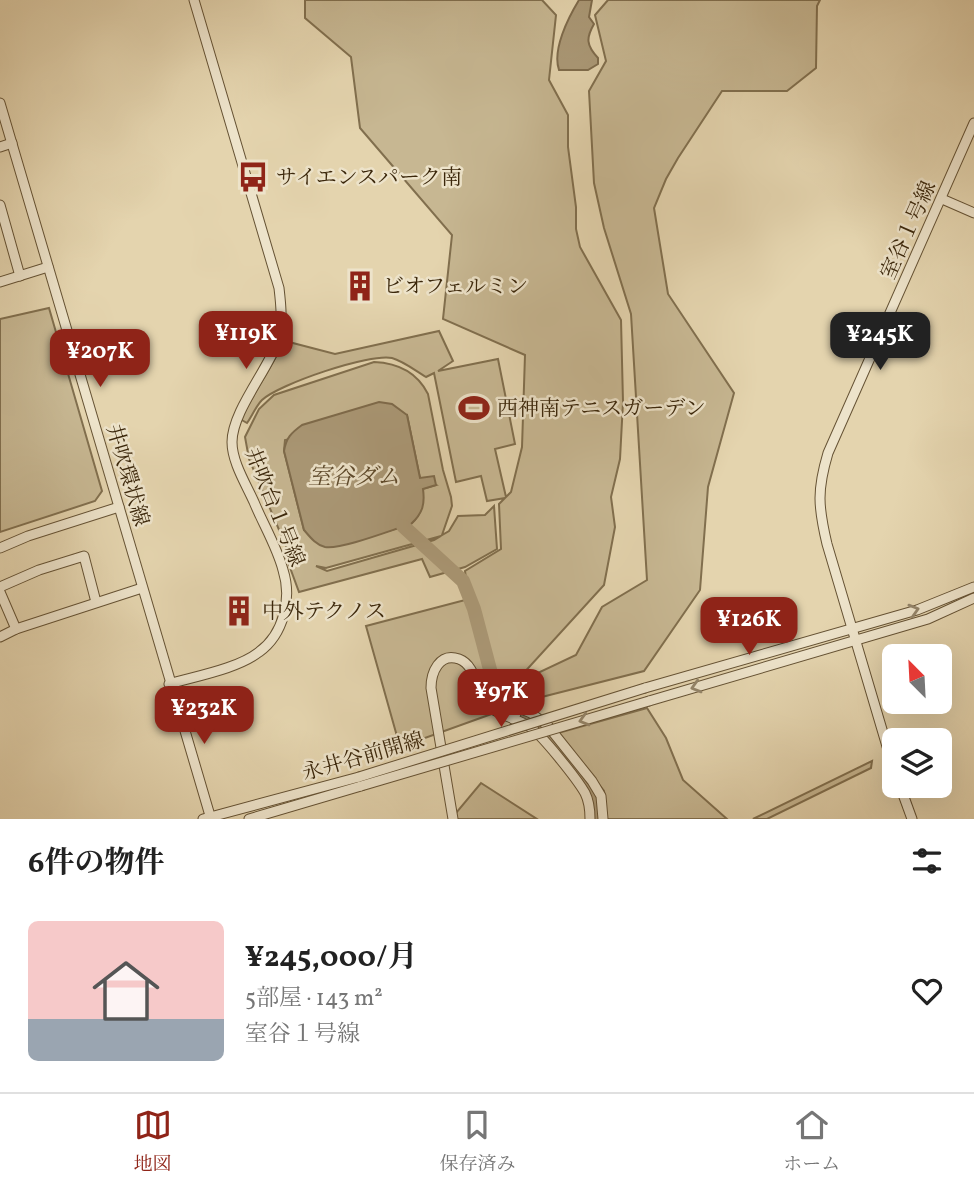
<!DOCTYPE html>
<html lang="ja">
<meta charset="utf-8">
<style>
body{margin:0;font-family:Vollkorn,"Noto Serif JP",serif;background:#f6f6f6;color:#222;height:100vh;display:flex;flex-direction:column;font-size:26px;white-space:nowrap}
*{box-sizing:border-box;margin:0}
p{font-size:23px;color:#767676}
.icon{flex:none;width:38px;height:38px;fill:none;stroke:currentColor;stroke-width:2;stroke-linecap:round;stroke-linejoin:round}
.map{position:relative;height:819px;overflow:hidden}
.drawer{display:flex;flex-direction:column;background:#fff;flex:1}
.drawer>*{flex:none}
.needle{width:46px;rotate:336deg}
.buttons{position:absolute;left:882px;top:644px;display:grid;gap:14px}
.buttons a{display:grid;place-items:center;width:70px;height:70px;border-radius:10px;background:#fff;box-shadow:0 7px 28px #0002;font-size:35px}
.price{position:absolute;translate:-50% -60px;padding:0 16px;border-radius:14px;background:#8f2418;color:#fff;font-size:23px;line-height:46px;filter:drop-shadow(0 2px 4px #0008)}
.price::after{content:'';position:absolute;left:50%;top:42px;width:21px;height:16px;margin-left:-10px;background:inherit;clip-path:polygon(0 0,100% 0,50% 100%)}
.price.on{background:#222;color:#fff}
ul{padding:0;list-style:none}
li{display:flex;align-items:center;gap:21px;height:175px;padding:0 28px}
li+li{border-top:2px solid #e0e0e0}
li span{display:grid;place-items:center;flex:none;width:196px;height:140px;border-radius:10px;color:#555}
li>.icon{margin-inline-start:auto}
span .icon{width:84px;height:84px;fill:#fffc;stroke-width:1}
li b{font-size:30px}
h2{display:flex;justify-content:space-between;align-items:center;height:84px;padding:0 28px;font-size:30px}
.menu{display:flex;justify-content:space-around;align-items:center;height:98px;border-top:2px solid #e0e0e0;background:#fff;font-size:19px;color:#767676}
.menu a{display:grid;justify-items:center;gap:4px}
.menu .on{color:#8f2418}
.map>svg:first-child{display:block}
.green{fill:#c7b792;stroke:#816f4e;stroke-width:2;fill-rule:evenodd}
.water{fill:#ab9977;stroke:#7e6b4c;stroke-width:2}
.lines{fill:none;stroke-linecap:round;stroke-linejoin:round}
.river{stroke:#ab9977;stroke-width:14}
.minor-casing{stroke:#655234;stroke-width:11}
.minor{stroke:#ede3ca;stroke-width:9}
.minor-bridge-casing{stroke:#655234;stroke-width:11;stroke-linecap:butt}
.minor-bridge{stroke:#ede3ca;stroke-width:9}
.oneway{stroke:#94856a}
.labels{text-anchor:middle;stroke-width:5;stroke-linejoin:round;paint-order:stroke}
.poi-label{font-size:21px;fill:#3b270b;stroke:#ede3ca;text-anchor:start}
.street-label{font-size:21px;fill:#3b270b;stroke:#ede3ca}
.water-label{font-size:23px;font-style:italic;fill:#5d492b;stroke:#ede3ca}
</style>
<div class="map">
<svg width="974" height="819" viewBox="0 0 974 819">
<rect width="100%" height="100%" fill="#e4d4ae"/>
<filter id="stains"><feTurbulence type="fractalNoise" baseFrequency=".00286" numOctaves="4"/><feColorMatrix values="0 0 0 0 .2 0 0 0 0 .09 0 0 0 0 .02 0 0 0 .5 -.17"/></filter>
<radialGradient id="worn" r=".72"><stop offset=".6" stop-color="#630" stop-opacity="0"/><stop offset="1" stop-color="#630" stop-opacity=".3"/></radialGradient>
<!-- green -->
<g class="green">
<path d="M305,0H542L556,15L549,80L568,115V147L576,207V229L580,247L621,320L623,402L620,459L611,497L615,527L604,585L520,677L525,702L400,747L366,626L469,599L465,571L501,549L499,504L505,498L487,501L481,476L456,482L434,373L426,377C416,371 403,361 392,358C370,353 279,384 262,400C256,406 252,416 247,423L240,419L285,341L335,354L439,331L453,361L438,371L498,359L515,444L495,449L506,497L511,492L522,447L525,355L443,319L452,235L360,128L351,57L305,18Z"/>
<polygon points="608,0 820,0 817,6 816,68 787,91 722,91 678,158 666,179 654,208 668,294 734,393 708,487 700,590 644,671 530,700 527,678 576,655 602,607 647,580 631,314 604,228 594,183 589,91 606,61 595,15"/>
<polygon points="49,308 102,491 95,501 0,532 0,319"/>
<path d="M374,362C398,363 417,372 428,394L443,470L451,497L452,506L442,535L449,531L458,516L485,515L494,506L497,549L465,567L430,577L422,559L299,592L285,554L307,562L288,551L249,459L245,437L259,409L274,395ZM407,415L420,478L436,485L422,489C422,504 423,513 411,524L342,545L304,530L284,451L285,440ZM441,536L434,540L327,571L316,566L326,568Z"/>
<polygon points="647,708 666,738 683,780 727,819 607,819 604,791 558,733"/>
<polygon points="872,761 871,768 767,819 753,819"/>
<polygon points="481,783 537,819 451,819"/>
</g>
<!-- water -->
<g class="water">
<path d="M579,0H592L589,17L594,24C586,38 586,45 598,58V64L588,70H559C552,50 568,18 579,0Z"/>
<path d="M379,402L392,404L407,415L420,478L434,476L436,485L423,489C425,504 423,513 411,524C394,529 341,550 325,547C316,545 310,537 304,530L284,451C286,438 291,433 302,425Z"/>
</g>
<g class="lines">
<!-- river -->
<polyline class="river" points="403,526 463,581 474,609 497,696 512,710 524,716 559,750 576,770 595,799 597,819"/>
<!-- minor casing -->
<g class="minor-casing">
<g id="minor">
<polyline points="0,103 211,819"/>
<polyline points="0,147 12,143"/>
<polyline points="942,199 974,213"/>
<polyline points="0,205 20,276"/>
<polyline points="0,282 48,267"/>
<polyline points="0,548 28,536 119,507"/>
<polyline points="0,587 39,570 84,556 96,602"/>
<polyline points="0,592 16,629"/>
<polyline points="0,637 16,629 142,588"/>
<path d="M169,684C196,676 237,669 259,652C284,634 292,598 283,570C277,547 263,524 254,502C246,484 232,462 232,442C232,412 267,371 278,341C283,325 281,305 279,288L194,0"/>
<polyline points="645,688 917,610 974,587"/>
<polyline points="649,701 928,619 974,598"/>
<polyline points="513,719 519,708 531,713 548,726 592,781 601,796 603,819"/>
<path d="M894,770L827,544C818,506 817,490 828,453L974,123"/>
<polyline points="900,786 912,819"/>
<polyline points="203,819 359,777"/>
<polyline points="249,819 361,786"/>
<path d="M453,819L431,688C431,673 439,652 459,659C478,666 476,697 491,708C502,716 518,719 530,727C542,735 577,779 585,793C589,801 590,810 590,819"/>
</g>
</g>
<!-- minor -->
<use href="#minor" class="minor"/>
<!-- minor-bridge casing -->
<g class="minor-bridge-casing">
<g id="minor-bridge">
<polyline points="359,777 645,688"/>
<polyline points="361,786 649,701"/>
</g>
</g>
<!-- minor-bridge -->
<use href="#minor-bridge" class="minor-bridge"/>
</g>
<!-- one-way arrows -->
<defs><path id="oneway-chevron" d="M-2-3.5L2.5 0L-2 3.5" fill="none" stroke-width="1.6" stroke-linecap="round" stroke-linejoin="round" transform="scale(1.75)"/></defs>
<g class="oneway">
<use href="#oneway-chevron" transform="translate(914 610) rotate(-17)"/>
<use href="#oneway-chevron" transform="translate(696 687) rotate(164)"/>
<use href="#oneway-chevron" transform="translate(584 720) rotate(164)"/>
</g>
<!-- icons -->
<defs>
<g id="bus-bare" transform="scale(2.415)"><path d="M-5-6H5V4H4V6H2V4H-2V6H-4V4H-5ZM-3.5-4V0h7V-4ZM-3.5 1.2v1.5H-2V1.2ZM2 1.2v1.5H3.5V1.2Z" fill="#8f2418" stroke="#ede3ca" stroke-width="2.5" paint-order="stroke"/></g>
<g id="building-bare" transform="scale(2.415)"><path d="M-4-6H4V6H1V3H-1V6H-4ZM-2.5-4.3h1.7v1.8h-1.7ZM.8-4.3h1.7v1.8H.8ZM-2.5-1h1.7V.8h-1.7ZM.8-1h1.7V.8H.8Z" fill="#8f2418" stroke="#ede3ca" stroke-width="2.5" paint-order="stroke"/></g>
<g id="stadium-bare" transform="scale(2.415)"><path d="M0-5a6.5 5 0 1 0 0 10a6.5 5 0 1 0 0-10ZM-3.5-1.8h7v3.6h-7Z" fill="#8f2418" stroke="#ede3ca" stroke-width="2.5" paint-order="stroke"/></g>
</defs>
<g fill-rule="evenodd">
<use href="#bus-bare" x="253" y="177"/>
<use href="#building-bare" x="360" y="286"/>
<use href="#stadium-bare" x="474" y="408"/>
<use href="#building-bare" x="239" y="611"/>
</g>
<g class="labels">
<!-- poi labels -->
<g class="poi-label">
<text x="276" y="184">サイエンスパーク南</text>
<text x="383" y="293">ビオフェルミン</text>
<text x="497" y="415">西神南テニスガーデン</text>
<text x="262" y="618">中外テクノス</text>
</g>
<!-- street labels -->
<g class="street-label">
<text transform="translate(908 230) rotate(-66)" y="7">室谷１号線</text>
<text transform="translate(128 475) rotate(74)" y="7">井吹環状線</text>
<text transform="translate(275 507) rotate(68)" y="7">井吹台１号線</text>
<text transform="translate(363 756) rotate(-16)" y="7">永井谷前開線</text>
</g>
<!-- water labels -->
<g class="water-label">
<text x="354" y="484">室谷ダム</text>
</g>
</g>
<rect width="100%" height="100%" filter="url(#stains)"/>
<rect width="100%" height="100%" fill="url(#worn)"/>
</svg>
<div class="buttons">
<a><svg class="needle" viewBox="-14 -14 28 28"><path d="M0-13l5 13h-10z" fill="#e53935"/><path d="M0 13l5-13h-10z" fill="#767676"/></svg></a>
<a><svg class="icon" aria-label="layers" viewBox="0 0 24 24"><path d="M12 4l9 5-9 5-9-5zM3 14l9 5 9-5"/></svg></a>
</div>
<b class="price" style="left:246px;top:371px">¥119K</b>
<b class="price on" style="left:880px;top:372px">¥245K</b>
<b class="price" style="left:100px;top:389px">¥207K</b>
<b class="price" style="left:749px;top:657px">¥126K</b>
<b class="price" style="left:501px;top:729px">¥97K</b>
<b class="price" style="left:204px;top:746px">¥232K</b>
</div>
<section class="drawer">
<h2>6件の物件<svg class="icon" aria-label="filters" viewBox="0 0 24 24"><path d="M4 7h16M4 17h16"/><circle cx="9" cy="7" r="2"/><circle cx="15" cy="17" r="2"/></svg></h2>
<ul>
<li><span style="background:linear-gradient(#f6c9c9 70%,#9aa5b1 0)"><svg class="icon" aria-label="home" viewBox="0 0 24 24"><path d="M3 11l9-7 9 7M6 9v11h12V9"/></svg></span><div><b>¥245,000/月</b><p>5部屋 · 143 m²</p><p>室谷１号線</p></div><svg class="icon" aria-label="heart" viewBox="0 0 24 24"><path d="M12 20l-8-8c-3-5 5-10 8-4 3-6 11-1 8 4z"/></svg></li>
</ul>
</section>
<nav class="menu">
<a class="on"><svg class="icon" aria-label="map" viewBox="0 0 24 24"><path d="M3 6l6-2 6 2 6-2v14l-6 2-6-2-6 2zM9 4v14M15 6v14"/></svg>地図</a>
<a><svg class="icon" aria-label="saved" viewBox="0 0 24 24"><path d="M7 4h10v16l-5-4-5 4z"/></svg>保存済み</a>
<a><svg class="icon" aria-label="home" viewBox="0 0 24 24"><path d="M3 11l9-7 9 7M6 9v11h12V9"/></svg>ホーム</a>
</nav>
